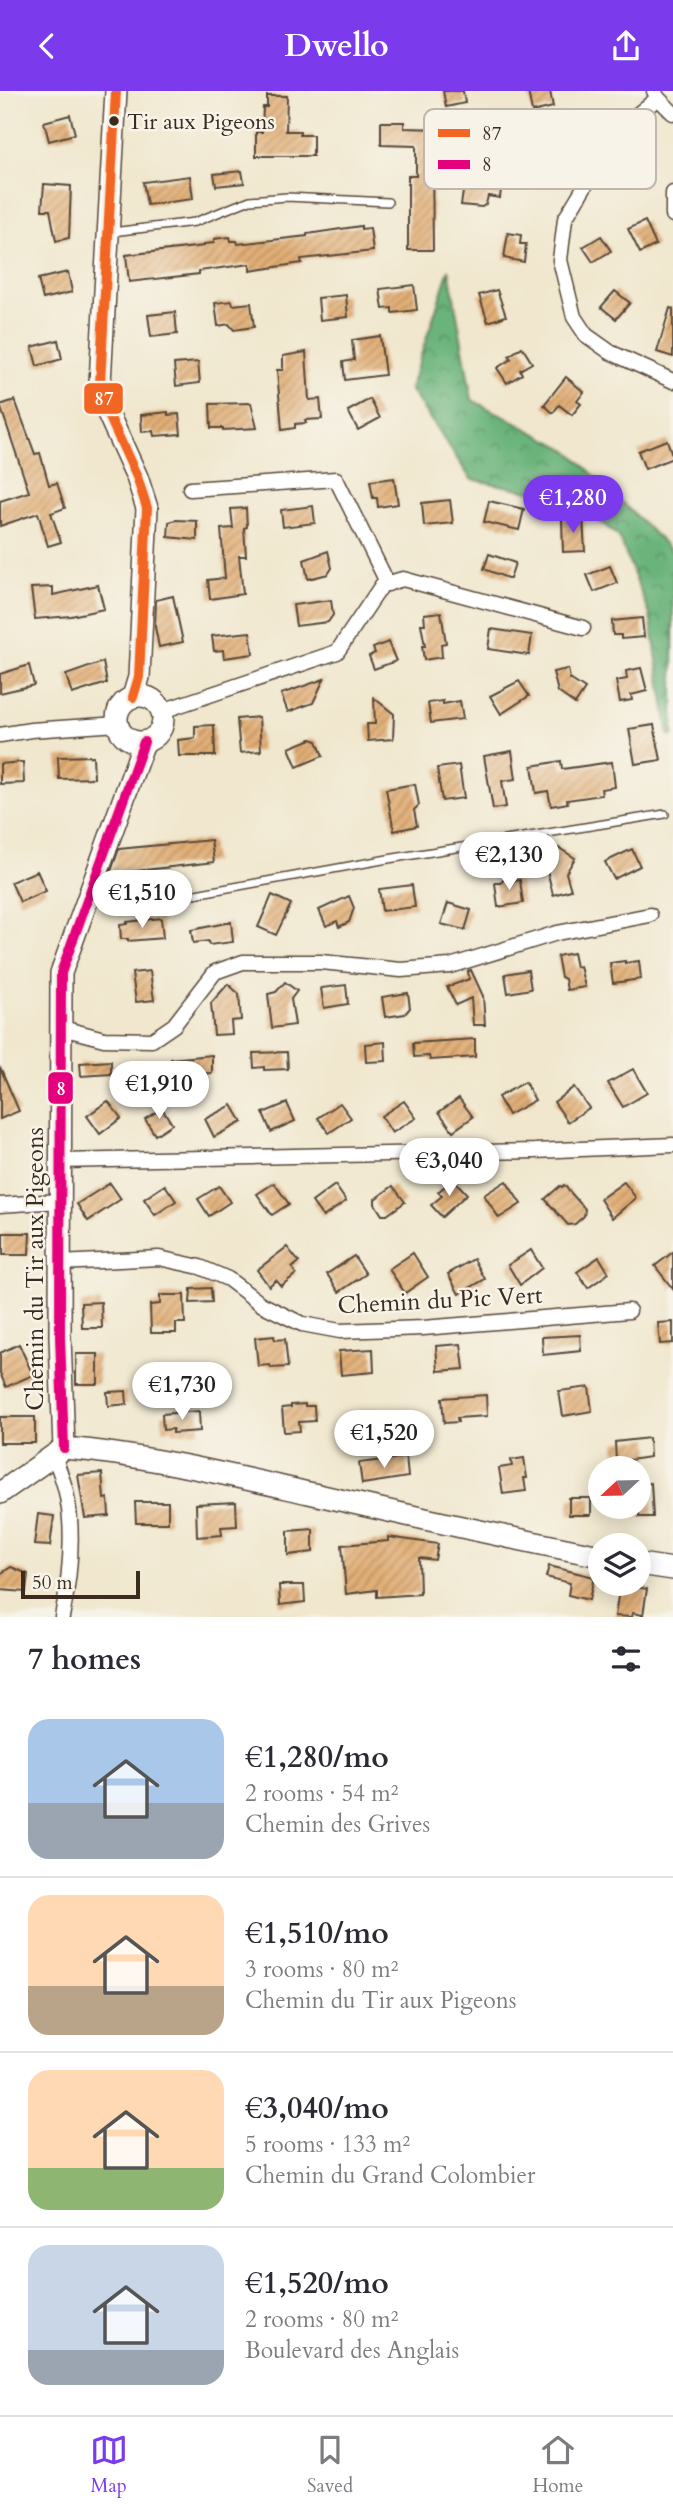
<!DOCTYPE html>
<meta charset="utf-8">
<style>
body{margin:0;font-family:Cardo,serif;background:#f7f7f7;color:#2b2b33;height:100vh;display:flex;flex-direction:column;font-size:26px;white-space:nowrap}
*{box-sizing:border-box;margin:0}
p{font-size:23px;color:#7c7c81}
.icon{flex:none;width:38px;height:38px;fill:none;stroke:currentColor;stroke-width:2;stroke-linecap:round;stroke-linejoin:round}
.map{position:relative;height:1526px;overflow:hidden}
.details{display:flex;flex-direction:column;background:#fff;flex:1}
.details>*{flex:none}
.needle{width:46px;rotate:248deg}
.tools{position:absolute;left:588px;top:1365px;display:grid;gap:14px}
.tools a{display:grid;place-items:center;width:63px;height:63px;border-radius:50%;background:#fff;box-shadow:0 4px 18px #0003;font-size:35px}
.scale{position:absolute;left:21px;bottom:18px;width:119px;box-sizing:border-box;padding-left:7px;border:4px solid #3b2a1e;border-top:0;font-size:19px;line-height:24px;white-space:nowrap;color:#3b2a1e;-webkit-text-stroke:5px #f7f3e8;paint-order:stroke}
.price{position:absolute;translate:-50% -60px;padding:0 16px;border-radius:24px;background:#fff;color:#222;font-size:23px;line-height:46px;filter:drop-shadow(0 2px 4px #0008)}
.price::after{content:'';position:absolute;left:50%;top:42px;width:21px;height:16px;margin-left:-10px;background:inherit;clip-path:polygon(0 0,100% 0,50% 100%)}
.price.on{background:#7c3aed;color:#fff}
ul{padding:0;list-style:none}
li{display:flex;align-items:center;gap:21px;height:175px;padding:0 28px}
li+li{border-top:2px solid #e1e1e2}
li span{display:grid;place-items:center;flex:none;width:196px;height:140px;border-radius:21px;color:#555}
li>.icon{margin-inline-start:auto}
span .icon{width:84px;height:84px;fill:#fffc;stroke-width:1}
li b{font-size:30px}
h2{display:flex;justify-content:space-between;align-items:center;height:84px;padding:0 28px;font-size:30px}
header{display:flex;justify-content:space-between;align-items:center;height:91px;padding:0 28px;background:#7c3aed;color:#fff;font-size:32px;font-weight:800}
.menu{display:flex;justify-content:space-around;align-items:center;height:98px;border-top:2px solid #e1e1e2;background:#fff;font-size:19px;color:#7c7c81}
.menu a{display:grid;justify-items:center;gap:4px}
.menu .on{color:#7c3aed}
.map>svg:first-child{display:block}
.forest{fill:url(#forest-crowns);stroke:#526f4c;stroke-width:2}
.building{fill:url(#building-hatch)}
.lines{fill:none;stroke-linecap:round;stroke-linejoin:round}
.lane-casing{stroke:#564638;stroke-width:10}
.street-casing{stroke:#564638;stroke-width:17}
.secondary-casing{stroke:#564638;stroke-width:24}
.lane{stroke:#fff;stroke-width:7}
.street{stroke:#fff;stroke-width:14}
.secondary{stroke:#fff;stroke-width:21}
.bus-1-casing{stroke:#f7f3e8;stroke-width:16}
.bus-2-casing{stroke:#f7f3e8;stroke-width:16}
.bus-1{stroke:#f26522;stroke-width:10}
.bus-2{stroke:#e5007d;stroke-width:10}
.bus-dot{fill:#3b2a1e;stroke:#f7f3e8;stroke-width:2.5}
.labels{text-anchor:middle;stroke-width:5;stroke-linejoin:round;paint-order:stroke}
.bus-label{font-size:22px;fill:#3b2a1e;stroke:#f7f3e8;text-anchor:start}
.street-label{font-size:24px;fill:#3b2a1e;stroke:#f7f3e8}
.key{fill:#f7f3e8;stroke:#bfb7ab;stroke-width:2}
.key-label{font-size:19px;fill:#3b2a1e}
.line-badge{stroke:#f7f3e8;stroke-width:2.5}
.badge-label{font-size:19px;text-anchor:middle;font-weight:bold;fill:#fff}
</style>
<header><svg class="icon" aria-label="back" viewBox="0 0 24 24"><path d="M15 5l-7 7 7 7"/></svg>Dwello<svg class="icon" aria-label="share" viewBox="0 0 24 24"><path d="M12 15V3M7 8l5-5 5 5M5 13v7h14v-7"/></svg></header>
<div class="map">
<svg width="673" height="1526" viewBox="0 0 673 1526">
<defs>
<pattern id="forest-crowns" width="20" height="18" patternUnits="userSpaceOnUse" patternTransform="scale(1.75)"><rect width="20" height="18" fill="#6ab47b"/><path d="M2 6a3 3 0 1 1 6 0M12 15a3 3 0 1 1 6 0" fill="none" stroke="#589364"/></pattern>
<pattern id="building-hatch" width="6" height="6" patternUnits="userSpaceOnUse" patternTransform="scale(1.75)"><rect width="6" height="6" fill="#e2af77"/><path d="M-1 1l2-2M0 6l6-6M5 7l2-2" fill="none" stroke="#b88f61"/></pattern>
</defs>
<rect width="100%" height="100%" fill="#f7f3e8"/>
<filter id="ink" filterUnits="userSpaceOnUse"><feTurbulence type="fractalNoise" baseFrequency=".0143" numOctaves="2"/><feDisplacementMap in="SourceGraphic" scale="14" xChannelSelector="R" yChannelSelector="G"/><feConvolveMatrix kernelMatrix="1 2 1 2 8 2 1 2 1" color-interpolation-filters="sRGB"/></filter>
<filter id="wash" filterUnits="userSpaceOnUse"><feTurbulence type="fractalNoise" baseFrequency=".00686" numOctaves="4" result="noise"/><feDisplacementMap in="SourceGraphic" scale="28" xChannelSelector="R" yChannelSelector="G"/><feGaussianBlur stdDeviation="1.57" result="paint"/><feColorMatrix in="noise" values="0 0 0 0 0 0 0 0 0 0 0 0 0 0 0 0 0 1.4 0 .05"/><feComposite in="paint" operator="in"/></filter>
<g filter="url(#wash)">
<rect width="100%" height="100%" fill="#f0e7ce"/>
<!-- forest -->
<polygon class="forest" points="449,178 472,309 568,359 673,461 673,645 669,644 650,524 619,446 581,415 548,404 471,388 410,298"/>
<g id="blocks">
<!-- building -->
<g class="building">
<polygon points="443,0 463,0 465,12 446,16"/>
<polygon points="528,0 550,0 553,16 532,21"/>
<polygon points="267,5 287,5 286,40 300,40 300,44 313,44 313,65 256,65 256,41 262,41 263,16 267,16"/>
<polygon points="70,24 75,43 49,50 44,31"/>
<polygon points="381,31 404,31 404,37 440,38 439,62 432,62 433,159 408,159 408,85 416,85 416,55 381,54"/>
<polygon points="471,79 487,81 486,87 502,89 500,107 488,105 486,113 482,116 461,114 465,87 470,88"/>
<polygon points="242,80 244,92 216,95 214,83"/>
<polygon points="190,85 193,108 147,114 143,91"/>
<polygon points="44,93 71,95 69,147 56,150 50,119 42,119"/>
<polygon points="645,130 656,154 640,162 628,138"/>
<polygon points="361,135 361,138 370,137 373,160 301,168 302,172 250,180 250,173 199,180 199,183 129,191 126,164 204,155 204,153 214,152 214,148 230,146 231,150 237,150 238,153 307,145 307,143"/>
<polygon points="508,142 521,144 520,153 526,153 524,171 504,167"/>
<polygon points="601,145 611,160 593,171 583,156"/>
<polygon points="68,181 72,201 43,208 38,188"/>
<polygon points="414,194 417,219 392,222 392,217 383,218 380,198"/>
<polygon points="497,199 506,225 488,231 479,204"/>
<polygon points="615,200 630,212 616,228 601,216"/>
<polygon points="346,204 348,226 320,229 318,207"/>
<polygon points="232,210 233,214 251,212 254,236 234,239 229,233 218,235 215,212"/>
<polygon points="670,217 673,218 673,266 657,261"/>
<polygon points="175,221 177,243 151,246 148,224"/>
<polygon points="380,245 385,284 345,289 343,271 354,269 352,249"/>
<polygon points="58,249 62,268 37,275 32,256"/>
<polygon points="522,256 532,272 520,279 522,283 507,292 497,277 511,268 509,265"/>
<polygon points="306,261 309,309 320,308 322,328 305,329 306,332 295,333 295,337 282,339 277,279 283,279 283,265"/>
<polygon points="198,271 200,292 176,295 174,273"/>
<polygon points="566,286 584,301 577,310 581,313 572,324 559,314 553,322 544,314"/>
<polygon points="370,308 380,327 358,339 348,320"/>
<polygon points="15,309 35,363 40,362 49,394 57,392 65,417 51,422 61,451 48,455 38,422 0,435 0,410 29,401 0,314"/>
<polygon points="251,312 257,337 223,339 223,337 211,337 210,313"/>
<polygon points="168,321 168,324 179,323 181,343 154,345 153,340 142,341 141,324"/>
<polygon points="667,349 673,367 645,378 638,360"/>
<polygon points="394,387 398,413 378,416 377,407 373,407 370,390"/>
<polygon points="450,409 453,432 424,435 422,412"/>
<polygon points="489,410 524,418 519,439 484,431"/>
<polygon points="313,415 315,432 283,436 281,419"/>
<polygon points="246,417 247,436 244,437 246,465 239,465 243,503 210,508 208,489 225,487 221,438 233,437 231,418"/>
<polygon points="583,427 585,460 563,461 562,428"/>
<polygon points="176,429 197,430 197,449 168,446 169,431"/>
<polygon points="328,460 332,477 328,483 308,488 304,469"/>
<polygon points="489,463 515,472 510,488 484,478"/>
<polygon points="610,475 617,492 594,501 587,484"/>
<polygon points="98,494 104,518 71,525 35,528 31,497 53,496 53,504"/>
<polygon points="173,505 183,551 159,556 155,536 156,509"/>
<polygon points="331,509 333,524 328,531 296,535 293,514"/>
<polygon points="441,521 446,552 441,553 442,566 424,569 422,555 425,555 421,533 425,533 424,523"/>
<polygon points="642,527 644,546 621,548 621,544 613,544 612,530"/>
<polygon points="491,538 532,544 529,564 488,558"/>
<polygon points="250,541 253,563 224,567 223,559 214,560 212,545"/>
<polygon points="388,551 396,570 374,578 369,565 375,562 373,557"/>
<polygon points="103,571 107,592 72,603 66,584"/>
<polygon points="29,574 34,594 0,602 0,583"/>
<polygon points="641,577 647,600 631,604 632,609 620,611 616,590 627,588 626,580"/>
<polygon points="568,578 570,588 585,598 575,613 558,601 553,581"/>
<polygon points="324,588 313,612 288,621 281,603"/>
<polygon points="519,590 529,605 501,623 490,605"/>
<polygon points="374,607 394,623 393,648 368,650 367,633 375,633"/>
<polygon points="443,610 443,613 460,610 463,628 431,632 428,612"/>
<polygon points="259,626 261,660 240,662 237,628"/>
<polygon points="214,634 215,665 179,665 178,649 195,647 195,635"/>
<polygon points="654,634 661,669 635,673 629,638"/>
<polygon points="311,648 317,650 323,665 297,676 289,657"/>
<polygon points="512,660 516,688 502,690 506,716 493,718 484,665"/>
<polygon points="93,665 94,687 59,688 58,666"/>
<polygon points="561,670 562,678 612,671 615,696 601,698 602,704 567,709 568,712 551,715 548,700 536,702 532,675"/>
<polygon points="23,671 24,692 0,693 0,673"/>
<polygon points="459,674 464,707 442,710 437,677"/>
<polygon points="415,693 419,714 414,719 417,735 394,740 386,698"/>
<polygon points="211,749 214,771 110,783 119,758"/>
<polygon points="559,757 575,767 566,782 571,799 553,804 547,779"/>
<polygon points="632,758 640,775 614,788 605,771"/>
<polygon points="37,780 46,800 20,811 11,791"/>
<polygon points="507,784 514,790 520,789 523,812 498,816 495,792 501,792"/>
<polygon points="412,794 415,816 382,820 379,798"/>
<polygon points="272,804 291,813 276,844 258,836"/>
<polygon points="349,805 354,817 349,831 339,836 337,830 326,835 319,819"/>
<polygon points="448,812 471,819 465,839 441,833"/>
<polygon points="161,827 163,847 128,850 128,848 121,848 120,834 127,833 127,831"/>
<polygon points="231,831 233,851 209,854 208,850 193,852 191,839"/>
<polygon points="573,862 576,876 580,875 585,896 567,899 565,888 561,886 557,865"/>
<polygon points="625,870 625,872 639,870 641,888 613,892 610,872"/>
<polygon points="471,879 483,905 485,934 473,934 471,907 456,914 447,896 469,888 468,880"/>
<polygon points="528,879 531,898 508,902 505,883"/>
<polygon points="150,880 154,909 136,911 132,882"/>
<polygon points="285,891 297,900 291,908 295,934 272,937 268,903 276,901"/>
<polygon points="228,893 239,903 241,929 231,930 232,943 214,944 211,912"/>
<polygon points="346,894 348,913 324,917 321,897"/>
<polygon points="408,902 410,917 405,923 385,926 382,906"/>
<polygon points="475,948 475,966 430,969 429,965 414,966 413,952"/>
<polygon points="385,951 386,970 366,971 365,953"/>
<polygon points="287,961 288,978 264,979 264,976 254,977 253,962"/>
<polygon points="212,964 212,982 171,984 171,968"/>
<polygon points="111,970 111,983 81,985 80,972"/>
<polygon points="0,976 19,1020 0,1028"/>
<polygon points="633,978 647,1002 623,1016 608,992"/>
<polygon points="525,991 535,1009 508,1024 498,1006"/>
<polygon points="574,996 589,1017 568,1031 554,1011"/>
<polygon points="459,1007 473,1026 453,1040 439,1021"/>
<polygon points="108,1010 121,1027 100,1043 87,1025"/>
<polygon points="404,1010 416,1027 392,1042 381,1025"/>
<polygon points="287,1012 295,1030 271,1041 263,1022"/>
<polygon points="340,1012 351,1027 329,1042 318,1027"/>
<polygon points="232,1014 242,1031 214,1046 205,1028"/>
<polygon points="162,1017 172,1033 155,1044 145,1028"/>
<polygon points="453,1088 467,1103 442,1126 431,1114 442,1105 438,1101"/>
<polygon points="506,1090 521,1113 499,1127 484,1104"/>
<polygon points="624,1091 636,1107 612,1127 600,1108"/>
<polygon points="110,1092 121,1108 88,1130 77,1113"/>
<polygon points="274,1092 289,1113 272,1124 257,1103"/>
<polygon points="165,1094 176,1110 155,1124 144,1108"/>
<polygon points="335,1094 346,1110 323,1126 312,1111"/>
<polygon points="564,1094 585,1118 584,1125 575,1133 568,1134 545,1108 560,1095 562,1096"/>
<polygon points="219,1095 230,1111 209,1125 198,1108"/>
<polygon points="393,1095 405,1111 387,1124 382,1124 375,1113 375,1108"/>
<polygon points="3,1142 30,1142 29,1164 3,1164"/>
<polygon points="287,1156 299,1171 292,1177 296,1183 281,1195 276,1189 269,1195 257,1179"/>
<polygon points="531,1159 542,1177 520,1194 508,1174"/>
<polygon points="673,1161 673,1198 655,1175"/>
<polygon points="413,1162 428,1186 405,1202 389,1178"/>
<polygon points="354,1165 366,1183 339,1201 327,1183"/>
<polygon points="599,1166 609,1182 588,1197 577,1181"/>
<polygon points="474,1168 485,1188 459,1203 448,1183"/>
<polygon points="211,1197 212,1211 190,1212 191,1198"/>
<polygon points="160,1204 184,1204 185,1232 176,1232 176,1242 151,1242 150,1214 160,1213"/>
<polygon points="101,1211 102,1237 82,1237 81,1212"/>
<polygon points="673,1231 673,1252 660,1253 658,1232"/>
<polygon points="580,1244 581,1260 543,1264 542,1246"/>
<polygon points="274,1245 275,1249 285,1248 288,1276 271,1277 270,1274 258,1275 255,1247"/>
<polygon points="19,1253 33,1284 6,1296 0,1282 0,1262"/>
<polygon points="461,1253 464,1278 438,1280 436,1255"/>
<polygon points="373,1258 374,1281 341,1284 339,1260"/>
<rect x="76" y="1263" width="22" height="30"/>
<polygon points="589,1296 592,1320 563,1325 559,1300"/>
<polygon points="126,1300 127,1313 108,1315 107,1301"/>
<polygon points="486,1304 487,1325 457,1327 458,1331 444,1332 442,1307"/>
<polygon points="305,1313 305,1315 314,1315 315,1330 299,1331 300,1340 284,1341 282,1317 291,1316 291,1314"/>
<polygon points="199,1320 200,1340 173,1342 173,1338 163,1339 162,1323"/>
<rect x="0" y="1326" width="35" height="26"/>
<polygon points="649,1347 650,1366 616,1371 615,1351"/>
<polygon points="406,1366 408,1386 362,1393 359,1372"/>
<polygon points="524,1367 527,1387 524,1387 526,1400 503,1403 499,1377 512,1375 511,1369"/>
<polygon points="102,1382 104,1408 108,1407 109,1425 85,1427 78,1384"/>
<polygon points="651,1392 653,1426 639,1426 639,1393"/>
<rect x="569" y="1407" width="22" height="17"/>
<polygon points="135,1411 168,1411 168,1432 136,1432"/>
<polygon points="236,1411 237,1435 221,1436 222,1444 197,1446 196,1413"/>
<polygon points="38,1423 54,1425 50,1455 34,1454"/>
<polygon points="313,1438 313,1461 288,1464 288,1440"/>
<polygon points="388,1446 438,1453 435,1469 419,1467 420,1503 377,1506 377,1499 346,1503 342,1454 388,1450"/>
<polygon points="549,1475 594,1486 589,1509 568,1504 570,1492 546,1486"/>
<polygon points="11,1476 28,1483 26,1501 0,1499 0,1483"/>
<polygon points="620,1493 647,1498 643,1524 633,1522 632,1526 615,1525"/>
<polygon points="279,1494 304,1494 305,1511 280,1514"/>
</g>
</g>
</g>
<g filter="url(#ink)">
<use href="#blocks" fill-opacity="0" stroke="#564638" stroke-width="2"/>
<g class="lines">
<!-- lane casing -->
<g class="lane-casing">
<g id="lane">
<polyline points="112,141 195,131 250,109 287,106 388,111"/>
<polyline points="92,807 129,815 388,768 665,723"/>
</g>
</g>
<!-- street casing -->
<g class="street-casing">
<g id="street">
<polyline points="654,0 658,7 673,22"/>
<polyline points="658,7 638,23 592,83 565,128 560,169 574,226 586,244 610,261 673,290"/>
<polyline points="673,102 673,124"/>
<polyline points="190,398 336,388 388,493"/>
<polyline points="162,620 337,561 382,494 403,488 583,537"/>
<polyline points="0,644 31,639 118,633"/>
<polyline points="62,937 104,948 152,949 174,934 215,881 243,871 321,871 401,879 450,875 557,842 650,824"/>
<polyline points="60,1070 535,1060 673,1054"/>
<polyline points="0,1114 60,1110"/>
<polyline points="60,1172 159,1167 200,1176 228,1188 261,1213 302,1233 340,1240 423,1237 629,1220"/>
<path d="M54,1364C58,1376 63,1388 66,1401C75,1441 70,1486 62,1526"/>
</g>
</g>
<!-- secondary casing -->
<g class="secondary-casing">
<g id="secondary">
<polyline points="116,0 100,292 106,318 137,386 147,417 139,586 133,606"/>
<circle cx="140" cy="628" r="23"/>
<polyline points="64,1357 60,1246 61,882 144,651"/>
<path d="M64,1357C146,1364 229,1384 309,1402C406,1424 503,1446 600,1465"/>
<polyline points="0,1402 64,1357"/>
<polyline points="639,1473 673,1478"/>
</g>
</g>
<!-- lane -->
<use href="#lane" class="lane"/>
<!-- street -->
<use href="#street" class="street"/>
<!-- secondary -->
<use href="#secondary" class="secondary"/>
<!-- bus-1 casing -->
<g class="bus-1-casing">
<polyline id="bus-1" points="116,0 100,292 106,318 137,386 147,417 139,586 133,606"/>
</g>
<!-- bus-2 casing -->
<g class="bus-2-casing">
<polyline id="bus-2" points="64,1357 60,1246 61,882 144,651"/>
</g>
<!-- bus-1 -->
<use href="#bus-1" class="bus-1"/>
<!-- bus-2 -->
<use href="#bus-2" class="bus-2"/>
</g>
</g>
<!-- markers -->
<circle class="bus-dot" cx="114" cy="30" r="6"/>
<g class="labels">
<!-- bus labels -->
<g class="bus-label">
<text x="127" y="38">Tir aux Pigeons</text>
</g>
<!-- street labels -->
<g class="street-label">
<text transform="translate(35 1178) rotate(-90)" y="8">Chemin du Tir aux Pigeons</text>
<text transform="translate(440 1209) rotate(-3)" y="8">Chemin du Pic Vert</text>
</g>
</g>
<!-- legend -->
<rect x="424" y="18" width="232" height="80" rx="10" class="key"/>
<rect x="438" y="38" width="32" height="8" fill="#f26522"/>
<rect x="438" y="69" width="32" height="9" fill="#e5007d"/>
<g class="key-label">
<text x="482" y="49">87</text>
<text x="482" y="80">8</text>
</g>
<g class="line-badge">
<rect x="83" y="291" width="41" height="33" rx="7" fill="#f26522"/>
<rect x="47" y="980" width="27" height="34" rx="7" fill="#e5007d"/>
</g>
<g class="badge-label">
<text x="104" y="314">87</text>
<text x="61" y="1004">8</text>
</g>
</svg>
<div class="tools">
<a><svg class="needle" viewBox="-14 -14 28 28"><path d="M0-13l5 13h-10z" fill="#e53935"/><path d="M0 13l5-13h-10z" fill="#7c7c81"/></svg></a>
<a><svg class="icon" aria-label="layers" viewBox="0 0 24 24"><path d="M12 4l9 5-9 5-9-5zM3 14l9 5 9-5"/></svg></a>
</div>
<div class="scale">50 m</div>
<b class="price on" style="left:573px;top:444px">€1,280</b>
<b class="price" style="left:509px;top:801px">€2,130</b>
<b class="price" style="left:142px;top:839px">€1,510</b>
<b class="price" style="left:159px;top:1030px">€1,910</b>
<b class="price" style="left:449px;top:1107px">€3,040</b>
<b class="price" style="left:182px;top:1331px">€1,730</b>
<b class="price" style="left:384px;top:1379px">€1,520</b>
</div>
<section class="details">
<h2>7 homes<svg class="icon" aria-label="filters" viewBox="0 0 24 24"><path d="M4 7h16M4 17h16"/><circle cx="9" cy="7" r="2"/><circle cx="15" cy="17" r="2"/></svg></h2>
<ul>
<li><span style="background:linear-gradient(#a9c7e8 60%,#9aa5b1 0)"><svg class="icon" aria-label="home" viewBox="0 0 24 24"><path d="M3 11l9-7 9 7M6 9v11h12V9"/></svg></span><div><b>€1,280/mo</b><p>2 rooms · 54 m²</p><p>Chemin des Grives</p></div></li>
<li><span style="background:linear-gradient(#ffd9b3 65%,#b9a48a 0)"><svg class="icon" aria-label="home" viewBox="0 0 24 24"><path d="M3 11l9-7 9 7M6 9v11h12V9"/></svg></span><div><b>€1,510/mo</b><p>3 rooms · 80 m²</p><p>Chemin du Tir aux Pigeons</p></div></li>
<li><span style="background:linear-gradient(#ffd9b3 70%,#8fb573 0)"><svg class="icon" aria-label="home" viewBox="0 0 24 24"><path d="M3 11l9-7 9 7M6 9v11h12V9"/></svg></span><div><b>€3,040/mo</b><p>5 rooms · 133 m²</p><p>Chemin du Grand Colombier</p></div></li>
<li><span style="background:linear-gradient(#c9d6e8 75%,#9aa5b1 0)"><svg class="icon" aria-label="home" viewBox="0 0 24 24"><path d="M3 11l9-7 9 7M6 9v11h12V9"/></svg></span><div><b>€1,520/mo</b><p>2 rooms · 80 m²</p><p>Boulevard des Anglais</p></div></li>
</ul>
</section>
<nav class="menu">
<a class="on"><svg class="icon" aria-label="map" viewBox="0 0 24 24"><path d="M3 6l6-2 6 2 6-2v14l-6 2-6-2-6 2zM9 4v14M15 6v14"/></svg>Map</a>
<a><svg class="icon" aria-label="saved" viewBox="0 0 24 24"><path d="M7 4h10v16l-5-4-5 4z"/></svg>Saved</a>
<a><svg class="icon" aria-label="home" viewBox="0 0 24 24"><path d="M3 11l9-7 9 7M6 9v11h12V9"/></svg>Home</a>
</nav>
